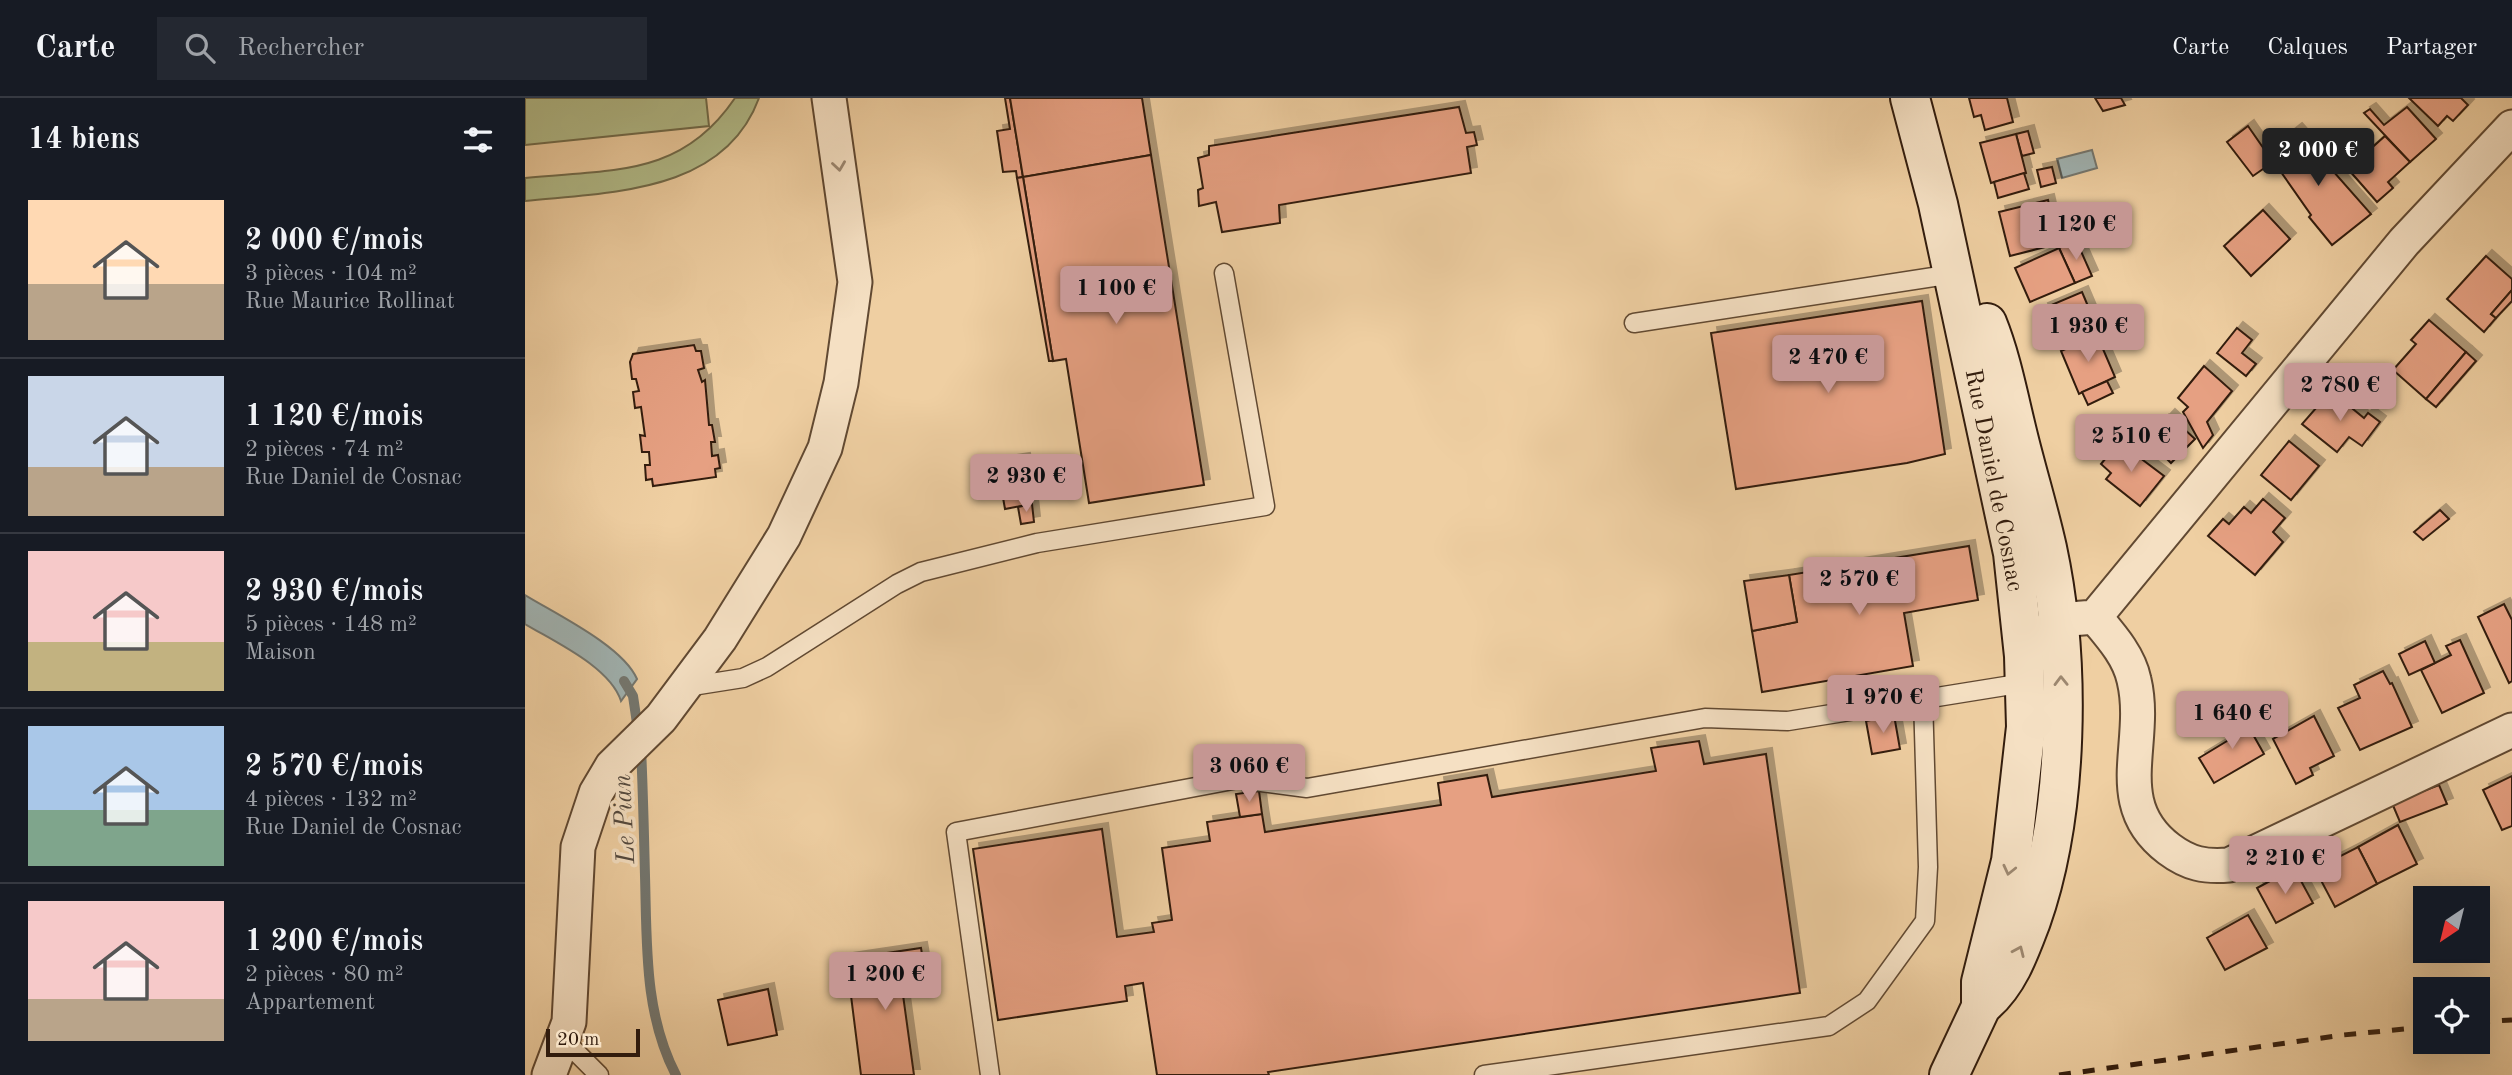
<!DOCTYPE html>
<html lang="fr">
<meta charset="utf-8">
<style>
body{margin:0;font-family:"Old Standard TT",serif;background:#242831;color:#f1f3f6;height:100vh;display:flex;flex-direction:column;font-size:26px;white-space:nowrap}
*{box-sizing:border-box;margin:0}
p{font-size:23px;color:#9ea1a6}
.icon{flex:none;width:38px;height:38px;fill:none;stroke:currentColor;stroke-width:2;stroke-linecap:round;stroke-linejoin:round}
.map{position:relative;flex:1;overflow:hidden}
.sheet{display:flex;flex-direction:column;background:#171b24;width:525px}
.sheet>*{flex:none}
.needle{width:46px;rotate:215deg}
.controls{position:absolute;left:1888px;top:788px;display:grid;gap:14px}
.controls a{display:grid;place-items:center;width:77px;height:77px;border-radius:0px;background:#171b24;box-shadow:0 7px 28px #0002;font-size:35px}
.scale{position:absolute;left:21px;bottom:18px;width:94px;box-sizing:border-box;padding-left:7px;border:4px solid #321c0d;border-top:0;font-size:19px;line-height:24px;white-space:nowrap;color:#321c0d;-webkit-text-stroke:5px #f5e0c3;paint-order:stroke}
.price{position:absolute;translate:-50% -60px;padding:0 16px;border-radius:7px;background:#c59692;color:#111;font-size:23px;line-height:46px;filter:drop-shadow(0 2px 4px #0008)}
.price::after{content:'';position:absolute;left:50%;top:42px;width:21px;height:16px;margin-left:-10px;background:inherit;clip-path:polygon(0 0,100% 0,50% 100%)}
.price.active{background:#222;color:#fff}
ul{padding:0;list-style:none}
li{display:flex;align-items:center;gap:21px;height:175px;padding:0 28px}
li+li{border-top:2px solid #363941}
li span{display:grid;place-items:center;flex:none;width:196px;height:140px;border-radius:0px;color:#555}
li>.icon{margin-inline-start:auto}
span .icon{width:84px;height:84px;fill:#fffc;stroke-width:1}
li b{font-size:30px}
h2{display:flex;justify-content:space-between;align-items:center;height:84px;padding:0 28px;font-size:30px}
header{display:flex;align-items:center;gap:42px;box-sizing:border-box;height:98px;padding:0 35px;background:#171b24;border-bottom:2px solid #363941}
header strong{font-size:33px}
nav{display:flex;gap:38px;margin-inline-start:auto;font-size:24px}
.search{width:490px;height:63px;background:#242831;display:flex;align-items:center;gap:18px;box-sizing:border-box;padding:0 24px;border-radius:0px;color:#9ea1a6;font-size:26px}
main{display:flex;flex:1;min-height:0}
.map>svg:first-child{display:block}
.green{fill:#b2bc8a;stroke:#726c4c;stroke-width:2}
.water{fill:#a0b3b2;stroke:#747770;stroke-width:2}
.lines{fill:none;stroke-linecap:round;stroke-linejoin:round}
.stream{stroke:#747770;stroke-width:10}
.building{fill:#e6a082;stroke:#321c0d;stroke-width:2;filter:url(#shadow)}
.lane-casing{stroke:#614932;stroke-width:21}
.street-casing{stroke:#614932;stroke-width:37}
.secondary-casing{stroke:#321c0d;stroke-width:42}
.lane{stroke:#f5e0c3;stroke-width:18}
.street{stroke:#f5e0c3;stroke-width:33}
.secondary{stroke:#f5e0c3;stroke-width:38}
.rail{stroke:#321c0d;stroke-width:5;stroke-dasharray:12 12;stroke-linecap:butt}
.oneway{stroke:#9d8871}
.labels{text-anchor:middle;stroke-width:7;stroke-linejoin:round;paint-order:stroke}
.street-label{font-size:24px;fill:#321c0d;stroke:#f5e0c3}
.water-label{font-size:26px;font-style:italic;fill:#53493f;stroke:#f5e0c3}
</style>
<header>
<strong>Carte</strong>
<div class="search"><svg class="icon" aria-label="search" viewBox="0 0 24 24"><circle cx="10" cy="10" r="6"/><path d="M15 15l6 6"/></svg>Rechercher</div>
<nav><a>Carte</a><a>Calques</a><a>Partager</a></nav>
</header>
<main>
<section class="sheet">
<h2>14 biens<svg class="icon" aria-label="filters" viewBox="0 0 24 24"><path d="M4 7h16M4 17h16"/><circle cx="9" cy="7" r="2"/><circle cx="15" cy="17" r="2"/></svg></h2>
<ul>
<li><span style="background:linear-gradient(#ffd9b3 60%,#b9a48a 0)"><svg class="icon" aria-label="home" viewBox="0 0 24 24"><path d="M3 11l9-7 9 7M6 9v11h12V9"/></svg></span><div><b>2 000 €/mois</b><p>3 pièces · 104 m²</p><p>Rue Maurice Rollinat</p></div></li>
<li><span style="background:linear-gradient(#c9d6e8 65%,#b9a48a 0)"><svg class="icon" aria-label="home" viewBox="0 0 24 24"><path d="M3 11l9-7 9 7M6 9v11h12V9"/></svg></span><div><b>1 120 €/mois</b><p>2 pièces · 74 m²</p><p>Rue Daniel de Cosnac</p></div></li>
<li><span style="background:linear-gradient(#f6c9c9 65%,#c2b280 0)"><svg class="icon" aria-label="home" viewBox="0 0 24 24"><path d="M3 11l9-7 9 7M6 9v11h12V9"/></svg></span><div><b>2 930 €/mois</b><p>5 pièces · 148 m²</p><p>Maison</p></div></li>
<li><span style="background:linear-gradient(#a9c7e8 60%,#7fa58c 0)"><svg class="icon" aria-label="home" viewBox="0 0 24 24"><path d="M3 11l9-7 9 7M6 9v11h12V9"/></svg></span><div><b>2 570 €/mois</b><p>4 pièces · 132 m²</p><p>Rue Daniel de Cosnac</p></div></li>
<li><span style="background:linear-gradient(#f6c9c9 70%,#b9a48a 0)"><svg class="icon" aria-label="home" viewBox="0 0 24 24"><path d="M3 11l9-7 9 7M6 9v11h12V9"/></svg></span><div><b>1 200 €/mois</b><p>2 pièces · 80 m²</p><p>Appartement</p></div></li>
</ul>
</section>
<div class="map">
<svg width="1987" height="977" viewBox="0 0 1987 977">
<defs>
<filter id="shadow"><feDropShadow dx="6" dy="-6" stdDeviation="0" flood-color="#0004"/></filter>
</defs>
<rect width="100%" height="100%" fill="#efcfa2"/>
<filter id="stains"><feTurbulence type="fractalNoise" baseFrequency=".00286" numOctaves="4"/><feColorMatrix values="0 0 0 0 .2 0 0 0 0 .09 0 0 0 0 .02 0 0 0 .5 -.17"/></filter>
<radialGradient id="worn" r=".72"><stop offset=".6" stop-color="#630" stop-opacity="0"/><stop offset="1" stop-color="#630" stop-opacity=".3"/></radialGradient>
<!-- green -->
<g class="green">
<polygon points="0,0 181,0 184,28 0,47"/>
<path d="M210,0H234C199,96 84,94 0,103V80C87,71 156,80 210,0Z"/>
</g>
<!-- water -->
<g class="water">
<polygon points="1567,52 1572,70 1537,80 1532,61"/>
<path d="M0,497C31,516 98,548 112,581L96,603C85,569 30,544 0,526Z"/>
</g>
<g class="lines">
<!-- stream -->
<g class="stream">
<polyline points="99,583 108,598 113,632"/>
<path d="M116,650C118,693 119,736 120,778C122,846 119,916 151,977"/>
</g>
</g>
<!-- building -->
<g class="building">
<polygon points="480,0 485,0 498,79 492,80 491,73 478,74 472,33 485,31"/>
<polygon points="485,0 617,0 626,57 498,79"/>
<polygon points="1444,0 1482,0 1488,24 1460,32 1456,17 1449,19"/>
<polygon points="1570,0 1596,0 1600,7 1578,13"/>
<polygon points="1884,0 1936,0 1943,7 1928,23 1922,18 1913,28"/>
<polygon points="934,9 941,35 949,34 952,47 942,49 946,75 754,107 755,125 697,134 691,104 674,108 673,92 678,90 673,60 684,57 684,48"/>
<polygon points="1882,9 1911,41 1885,64 1839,15 1845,11 1859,27"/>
<polygon points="1723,28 1748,64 1728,78 1702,44"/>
<polygon points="1771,31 1846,116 1807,147 1784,119 1786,117 1742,54"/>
<polygon points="1503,33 1509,55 1497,58 1491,36"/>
<polygon points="1491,36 1501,75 1466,85 1455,45"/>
<polygon points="1860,38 1885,64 1863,84 1868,90 1852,104 1823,71"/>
<polygon points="626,57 679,387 564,405 541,261 528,263 498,79"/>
<polygon points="1527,69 1531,85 1516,89 1512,72"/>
<polygon points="1499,75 1504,91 1473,100 1469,84"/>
<polygon points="498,79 528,263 524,263 492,80"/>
<polygon points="1523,102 1527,120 1517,122 1524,148 1485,158 1474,114"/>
<polygon points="1738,112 1765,141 1726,178 1699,148"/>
<polygon points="1551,142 1567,178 1550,185 1534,150"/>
<polygon points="1534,150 1550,185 1505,204 1490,170"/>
<polygon points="1961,158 1987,181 1987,192 1966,216 1971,220 1959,234 1922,201"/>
<polygon points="1987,192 1987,203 1971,220 1966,216"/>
<polygon points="1557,194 1571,227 1532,243 1517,211"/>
<polygon points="1397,203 1420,356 1382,365 1211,391 1186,235"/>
<polygon points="1904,222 1941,254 1901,301 1868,272 1891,246 1886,242"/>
<polygon points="1712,230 1727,242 1717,255 1731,266 1721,278 1692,255"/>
<polygon points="1572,237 1590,279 1554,296 1536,253"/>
<polygon points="169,247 171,253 176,253 179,270 173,272 177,284 180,282 184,327 187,327 190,344 186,344 187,358 193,357 195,370 190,371 191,379 128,388 127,381 121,382 120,367 125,367 124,354 117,354 115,337 120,338 116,309 110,310 108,294 114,293 111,281 107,281 105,264 108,256"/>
<polygon points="1941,254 1951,263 1911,309 1901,301"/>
<polygon points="1679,268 1707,293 1682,324 1688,337 1678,350 1658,314 1663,309 1653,300"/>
<polygon points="1582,283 1588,295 1563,307 1557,294"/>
<polygon points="1806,293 1839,320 1843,315 1855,324 1837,348 1824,339 1812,354 1777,326"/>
<polygon points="1644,317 1670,341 1646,365 1622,341"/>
<polygon points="1764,343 1794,368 1766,402 1736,377"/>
<polygon points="1594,344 1639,378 1615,408 1581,381 1586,375 1576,366"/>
<polygon points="499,361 507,406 480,411 472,365"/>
<polygon points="1738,401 1760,420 1748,434 1758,444 1730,477 1683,438 1698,421 1704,426 1719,409 1726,415"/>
<polygon points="507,406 509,424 496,426 493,409"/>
<polygon points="1915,412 1924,421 1898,442 1889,434"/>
<polygon points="1444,448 1453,502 1379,515 1388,568 1237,594 1227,533 1272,524 1264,477"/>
<polygon points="1264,477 1272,524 1227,533 1219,483"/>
<polygon points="1979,506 1987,522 1987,583 1984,585 1953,519"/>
<polygon points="1935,542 1959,595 1917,615 1896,572 1926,557 1921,548"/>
<polygon points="1900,543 1910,565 1884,577 1874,556"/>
<polygon points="1858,573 1865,586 1867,585 1887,629 1835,652 1813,610 1835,600 1829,587"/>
<polygon points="1369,617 1375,651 1347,656 1341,623"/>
<polygon points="1717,617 1739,656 1689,685 1674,660 1707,640 1699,627"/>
<polygon points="1789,618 1809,658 1785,670 1788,677 1771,686 1748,641"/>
<polygon points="1174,643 1179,666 1241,656 1275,895 743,974 744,977 632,977 618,885 600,888 602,903 473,922 448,751 577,731 592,839 629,834 627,825 647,822 637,750 685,743 682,724 737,716 740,734 916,707 913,685 962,677 967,699 1131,673 1126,650"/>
<polygon points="1987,678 1987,728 1977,732 1958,692"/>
<polygon points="1914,687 1922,706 1875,724 1867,705"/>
<polygon points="734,693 737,716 715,719 711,696"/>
<polygon points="1873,727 1892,766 1852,786 1833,749"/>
<polygon points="1833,749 1852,786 1810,809 1790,771"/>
<polygon points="1769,770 1788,805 1751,825 1732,790"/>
<polygon points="1723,817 1742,850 1700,872 1682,840"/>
<polygon points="396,850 397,856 322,866 321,861"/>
<polygon points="397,856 403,893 378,897 389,977 336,977 322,866"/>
<polygon points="243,891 252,937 203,947 193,902"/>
</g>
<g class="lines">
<!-- lane casing -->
<g class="lane-casing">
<g id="lane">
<polyline points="1109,225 1428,176"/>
<polyline points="161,589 218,580 242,569 372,486 396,474 512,445 740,408 699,175"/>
<polyline points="38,941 74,977"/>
<polyline points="465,977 431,734 713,681 782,690 1180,620 1263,623 1499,585"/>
<polyline points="959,977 1304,928 1342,903 1400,823 1403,769 1398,600"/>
</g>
</g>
<!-- street casing -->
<g class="street-casing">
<g id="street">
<path d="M1570,519C1586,538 1604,558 1609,582C1624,645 1583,705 1644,751C1664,766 1680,769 1704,767L1987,632"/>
<polyline points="1514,541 1533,522 1570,519 1879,144 1987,29"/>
<polyline points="24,977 44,924 53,749 71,695 87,668 136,620 195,541 259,438 300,350 316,285 330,184 304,0"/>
</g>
</g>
<!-- secondary casing -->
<g class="secondary-casing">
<g id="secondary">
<polyline points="1385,0 1413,106 1488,455 1499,558 1501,629 1486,763 1456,884 1456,909 1424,977"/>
<path d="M1460,905C1484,884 1495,852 1506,823C1544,715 1546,562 1522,450C1514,414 1503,378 1494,342C1484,303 1477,262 1462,225"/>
</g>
</g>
<!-- lane -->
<use href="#lane" class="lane"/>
<!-- street -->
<use href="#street" class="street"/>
<!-- secondary -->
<use href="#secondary" class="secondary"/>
<!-- rail -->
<g class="rail">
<polyline points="1953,924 1987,922"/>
<polyline points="1534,977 1818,937 1900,929"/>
</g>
</g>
<!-- one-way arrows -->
<defs><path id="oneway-chevron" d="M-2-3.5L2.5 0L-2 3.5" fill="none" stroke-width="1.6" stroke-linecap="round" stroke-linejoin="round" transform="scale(1.75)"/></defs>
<g class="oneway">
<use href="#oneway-chevron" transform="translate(314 68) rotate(82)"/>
<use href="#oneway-chevron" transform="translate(1536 583) rotate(-91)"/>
<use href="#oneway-chevron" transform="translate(1484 772) rotate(103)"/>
<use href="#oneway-chevron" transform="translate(1494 853) rotate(-66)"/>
</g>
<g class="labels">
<!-- street labels -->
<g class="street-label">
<text transform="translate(1470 382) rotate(79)" y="8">Rue Daniel de Cosnac</text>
</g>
<!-- water labels -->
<g class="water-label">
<text transform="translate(98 721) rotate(-93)" y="9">Le Pian</text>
</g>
</g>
<rect width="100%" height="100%" filter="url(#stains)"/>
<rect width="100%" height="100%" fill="url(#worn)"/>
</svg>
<div class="controls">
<a><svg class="needle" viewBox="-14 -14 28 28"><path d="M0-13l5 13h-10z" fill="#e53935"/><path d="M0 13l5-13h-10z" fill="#9ea1a6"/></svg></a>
<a><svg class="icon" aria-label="locate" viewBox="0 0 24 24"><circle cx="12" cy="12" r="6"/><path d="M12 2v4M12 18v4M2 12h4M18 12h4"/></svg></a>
</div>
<div class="scale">20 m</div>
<b class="price active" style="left:1793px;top:90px">2 000 €</b>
<b class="price" style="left:1551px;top:164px">1 120 €</b>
<b class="price" style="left:591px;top:228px">1 100 €</b>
<b class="price" style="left:1563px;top:266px">1 930 €</b>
<b class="price" style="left:1303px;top:297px">2 470 €</b>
<b class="price" style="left:1815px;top:325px">2 780 €</b>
<b class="price" style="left:1606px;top:376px">2 510 €</b>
<b class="price" style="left:501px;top:416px">2 930 €</b>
<b class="price" style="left:1334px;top:519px">2 570 €</b>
<b class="price" style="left:1358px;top:637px">1 970 €</b>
<b class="price" style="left:1707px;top:653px">1 640 €</b>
<b class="price" style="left:724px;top:706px">3 060 €</b>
<b class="price" style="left:1760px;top:798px">2 210 €</b>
<b class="price" style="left:360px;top:914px">1 200 €</b>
</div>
</main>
